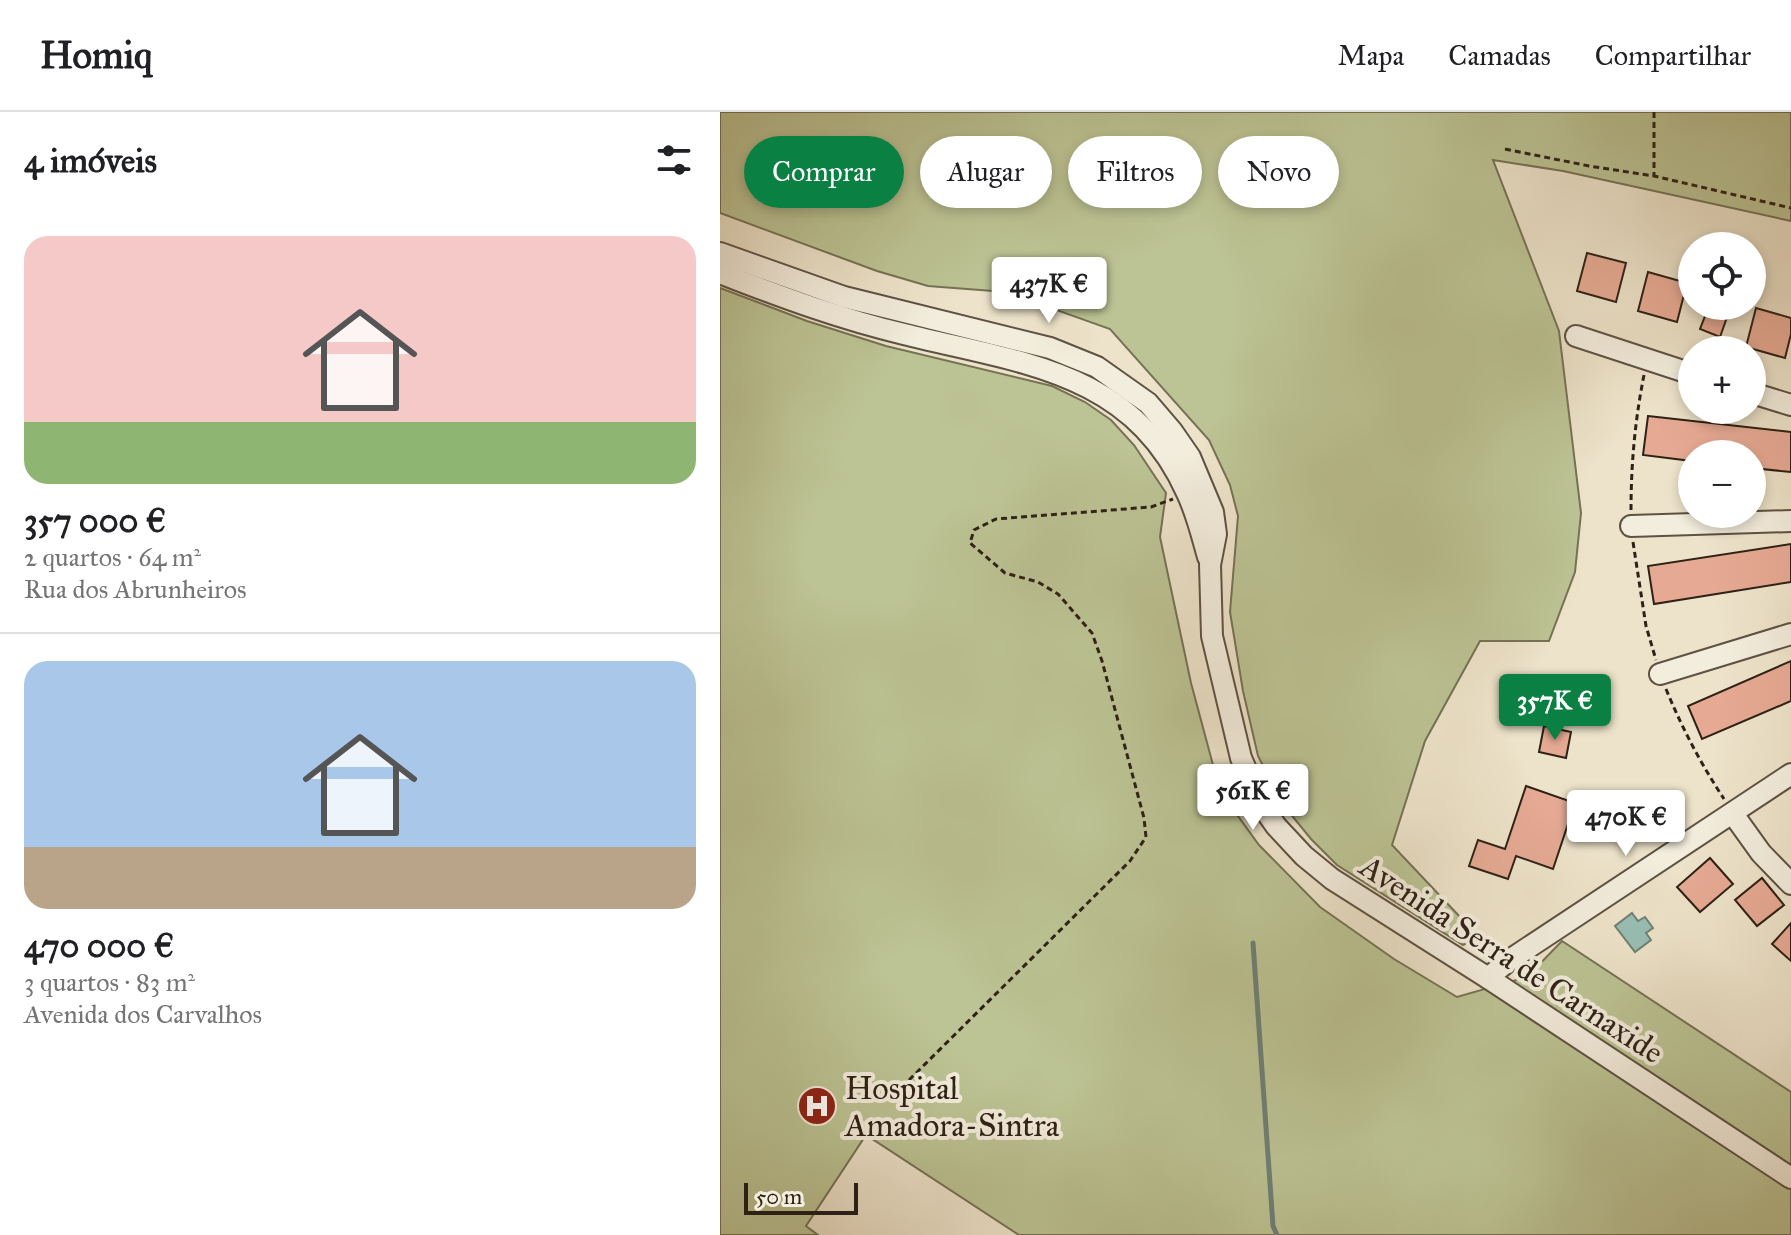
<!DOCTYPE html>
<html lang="pt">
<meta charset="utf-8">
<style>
body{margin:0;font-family:"IM FELL Great Primer",serif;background:#f2f2f2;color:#202124;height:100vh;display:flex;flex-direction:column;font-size:30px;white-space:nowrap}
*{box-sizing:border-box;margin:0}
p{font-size:26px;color:#757577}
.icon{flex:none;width:44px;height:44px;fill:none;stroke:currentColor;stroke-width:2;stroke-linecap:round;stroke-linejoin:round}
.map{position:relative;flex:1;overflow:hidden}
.panel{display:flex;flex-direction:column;background:#fff;width:720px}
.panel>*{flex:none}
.banner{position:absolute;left:24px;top:24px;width:760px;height:72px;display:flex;gap:16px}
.fabs{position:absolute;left:958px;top:120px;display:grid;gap:16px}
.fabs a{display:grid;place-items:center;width:88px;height:88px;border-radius:50%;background:#fff;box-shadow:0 4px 12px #0003;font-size:40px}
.scale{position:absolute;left:24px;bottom:20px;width:114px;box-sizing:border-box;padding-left:8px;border:4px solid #2e2216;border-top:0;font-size:22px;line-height:28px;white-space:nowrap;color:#2e2216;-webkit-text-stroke:6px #f3eddd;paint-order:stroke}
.price{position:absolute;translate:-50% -68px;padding:0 18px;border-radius:8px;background:#fff;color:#222;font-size:26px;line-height:52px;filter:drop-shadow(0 2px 4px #0008)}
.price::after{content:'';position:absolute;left:50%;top:48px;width:24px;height:18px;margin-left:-12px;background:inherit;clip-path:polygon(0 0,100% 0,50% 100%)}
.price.current{background:#0b8043;color:#fff}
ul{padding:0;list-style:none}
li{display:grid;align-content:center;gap:16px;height:424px;padding:0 24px}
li+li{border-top:2px solid #e0e0e0}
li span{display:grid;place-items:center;height:248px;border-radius:24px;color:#555}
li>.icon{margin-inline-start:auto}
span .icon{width:144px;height:144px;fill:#fffc;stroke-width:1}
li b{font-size:34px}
h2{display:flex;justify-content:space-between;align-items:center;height:96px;padding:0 24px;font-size:34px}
.pill{padding:0 28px;border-radius:36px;background:#fff;box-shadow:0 4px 12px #0003;font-size:28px;line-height:72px}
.pill.current{background:#0b8043;color:#fff}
header{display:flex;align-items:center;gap:48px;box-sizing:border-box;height:112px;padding:0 40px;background:#fff;border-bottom:2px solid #e0e0e0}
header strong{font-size:38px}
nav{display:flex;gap:44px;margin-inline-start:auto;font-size:28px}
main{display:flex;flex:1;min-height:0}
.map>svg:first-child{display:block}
.green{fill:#bcc394;stroke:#757255;stroke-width:2}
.water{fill:#99beb4;stroke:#6e8075;stroke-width:2}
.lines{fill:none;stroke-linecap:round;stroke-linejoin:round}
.stream{stroke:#6e8075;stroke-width:5}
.building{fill:#e6aa94;stroke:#2e2216;stroke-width:2}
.minor-casing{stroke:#5e5243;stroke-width:24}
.path{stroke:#2e2216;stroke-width:3;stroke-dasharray:6 4;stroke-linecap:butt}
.minor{stroke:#f3eddd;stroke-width:20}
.labels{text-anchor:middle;stroke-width:8;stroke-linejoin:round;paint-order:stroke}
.street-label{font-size:32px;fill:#2e2216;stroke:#f3eddd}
.poi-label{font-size:32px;fill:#2e2216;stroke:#f3eddd;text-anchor:start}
</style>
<header>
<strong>Homiq</strong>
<nav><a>Mapa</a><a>Camadas</a><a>Compartilhar</a></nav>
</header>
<main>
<section class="panel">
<h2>4 imóveis<svg class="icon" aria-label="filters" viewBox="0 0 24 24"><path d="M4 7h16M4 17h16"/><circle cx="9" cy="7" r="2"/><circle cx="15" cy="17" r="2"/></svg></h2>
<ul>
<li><span style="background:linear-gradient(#f6c9c9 75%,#8fb573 0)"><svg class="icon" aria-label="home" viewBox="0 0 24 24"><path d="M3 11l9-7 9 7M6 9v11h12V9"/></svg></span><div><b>357 000 €</b><p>2 quartos · 64 m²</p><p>Rua dos Abrunheiros</p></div></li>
<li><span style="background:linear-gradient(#a9c7e8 75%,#b9a48a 0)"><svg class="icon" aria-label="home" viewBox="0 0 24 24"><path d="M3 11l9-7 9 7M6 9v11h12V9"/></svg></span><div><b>470 000 €</b><p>3 quartos · 83 m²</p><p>Avenida dos Carvalhos</p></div></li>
</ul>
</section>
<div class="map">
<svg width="1071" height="1123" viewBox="0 0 1071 1123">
<rect width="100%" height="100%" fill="#ede3ca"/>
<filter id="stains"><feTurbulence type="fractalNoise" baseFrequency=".0025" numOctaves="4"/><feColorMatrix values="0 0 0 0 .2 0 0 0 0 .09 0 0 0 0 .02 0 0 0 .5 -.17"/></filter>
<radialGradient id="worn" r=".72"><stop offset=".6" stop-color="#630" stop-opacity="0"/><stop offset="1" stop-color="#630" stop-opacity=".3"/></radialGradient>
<!-- green -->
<g class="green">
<polygon points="0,0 1071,0 1071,109 843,59 773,48 839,219 861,401 855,460 829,529 760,529 705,629 672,733 759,825 743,833 617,753 591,727 564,694 538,644 523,579 510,500 518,404 510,373 489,328 390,217 286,180 208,174 157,159 0,101"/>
<polygon points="0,176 87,209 166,234 332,274 365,290 391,308 414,333 446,381 440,425 471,571 500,679 539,733 600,795 674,847 737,885 807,865 842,829 1071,980 1071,1123 299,1123 146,1023 86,1114 98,1123 0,1123"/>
</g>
<!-- water -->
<polygon class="water" points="912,801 918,809 925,805 933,816 926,821 931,828 915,840 895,814"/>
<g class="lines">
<!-- stream -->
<polyline class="stream" points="533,831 553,1114 557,1123"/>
</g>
<!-- building -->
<g class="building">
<polygon points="867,141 906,151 896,190 857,179"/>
<polygon points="928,160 967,171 957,210 918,199"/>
<polygon points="989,194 1011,194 1000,225 980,217"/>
<polygon points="1036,196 1071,206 1071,222 1065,246 1026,235"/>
<polygon points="928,304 1071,320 1071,360 1032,356 1032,342 972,342 972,349 923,343"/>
<polygon points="1071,432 1071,470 934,492 928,454"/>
<polygon points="1071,549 1071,589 982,627 968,594"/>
<polygon points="824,614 851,620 846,646 819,640"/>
<polygon points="806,674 855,691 833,757 796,744 788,767 749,754 758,728 785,737"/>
<polygon points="990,746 1013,772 980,800 957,775"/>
<polygon points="1042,766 1064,793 1037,814 1015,788"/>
<polygon points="1071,811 1071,849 1052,832"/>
</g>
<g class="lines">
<!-- minor casing -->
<g class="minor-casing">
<g id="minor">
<polyline points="0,141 124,185 330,236 377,255 428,291 452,319 470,345 493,400 496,422 490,453 492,524 521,646 542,694 556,714 584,744 612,767 768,866 1071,1066"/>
<path d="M0,161C61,185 121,207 184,222C299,251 412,258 467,381C477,402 482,424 488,445"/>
<polyline points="856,224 972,262"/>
<polyline points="1032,281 1071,293"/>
<polyline points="911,414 1071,409"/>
<polyline points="940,562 1071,522"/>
<polyline points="1013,702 1041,741 1071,772"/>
<polyline points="768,866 788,849 1071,662"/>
</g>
</g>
<!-- path -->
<g class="path">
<polyline points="934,0 934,64"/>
<polyline points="785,37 869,54 934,64 1071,96"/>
<path d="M911,398C911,352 915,308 924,263"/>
<polyline points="913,430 926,514 936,548"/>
<path d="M946,577C962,616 981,652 1004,687"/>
<polyline points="189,968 410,749 426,725 424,706 382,549 372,521 338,482 318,470 285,461 250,431 254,418 276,407 431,395 453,387"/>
</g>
<!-- minor -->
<use href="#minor" class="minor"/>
</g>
<!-- icons -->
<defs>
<g id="hospital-disc" transform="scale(2)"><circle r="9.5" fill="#8f2418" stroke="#f3eddd"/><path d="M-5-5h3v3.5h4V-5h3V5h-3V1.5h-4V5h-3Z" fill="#fff"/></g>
</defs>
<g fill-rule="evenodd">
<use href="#hospital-disc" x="97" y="994"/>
</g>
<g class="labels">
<!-- street labels -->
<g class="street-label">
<text transform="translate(792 847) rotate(33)" y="11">Avenida Serra de Carnaxide</text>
</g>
<!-- poi labels -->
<g class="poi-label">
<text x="125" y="987">Hospital<tspan x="125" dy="37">Amadora-Sintra</tspan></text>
</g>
</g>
<rect width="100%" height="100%" filter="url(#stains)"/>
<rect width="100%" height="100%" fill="url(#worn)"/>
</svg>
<div class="fabs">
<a><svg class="icon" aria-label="locate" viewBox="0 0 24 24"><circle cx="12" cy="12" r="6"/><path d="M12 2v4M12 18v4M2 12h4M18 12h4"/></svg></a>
<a>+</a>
<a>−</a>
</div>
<div class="scale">50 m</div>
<b class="price" style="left:329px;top:213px">437K €</b>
<b class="price current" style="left:835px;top:630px">357K €</b>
<b class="price" style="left:533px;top:720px">561K €</b>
<b class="price" style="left:906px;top:746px">470K €</b>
<div class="banner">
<a class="pill current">Comprar</a>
<a class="pill">Alugar</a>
<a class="pill">Filtros</a>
<a class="pill">Novo</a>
</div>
</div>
</main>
